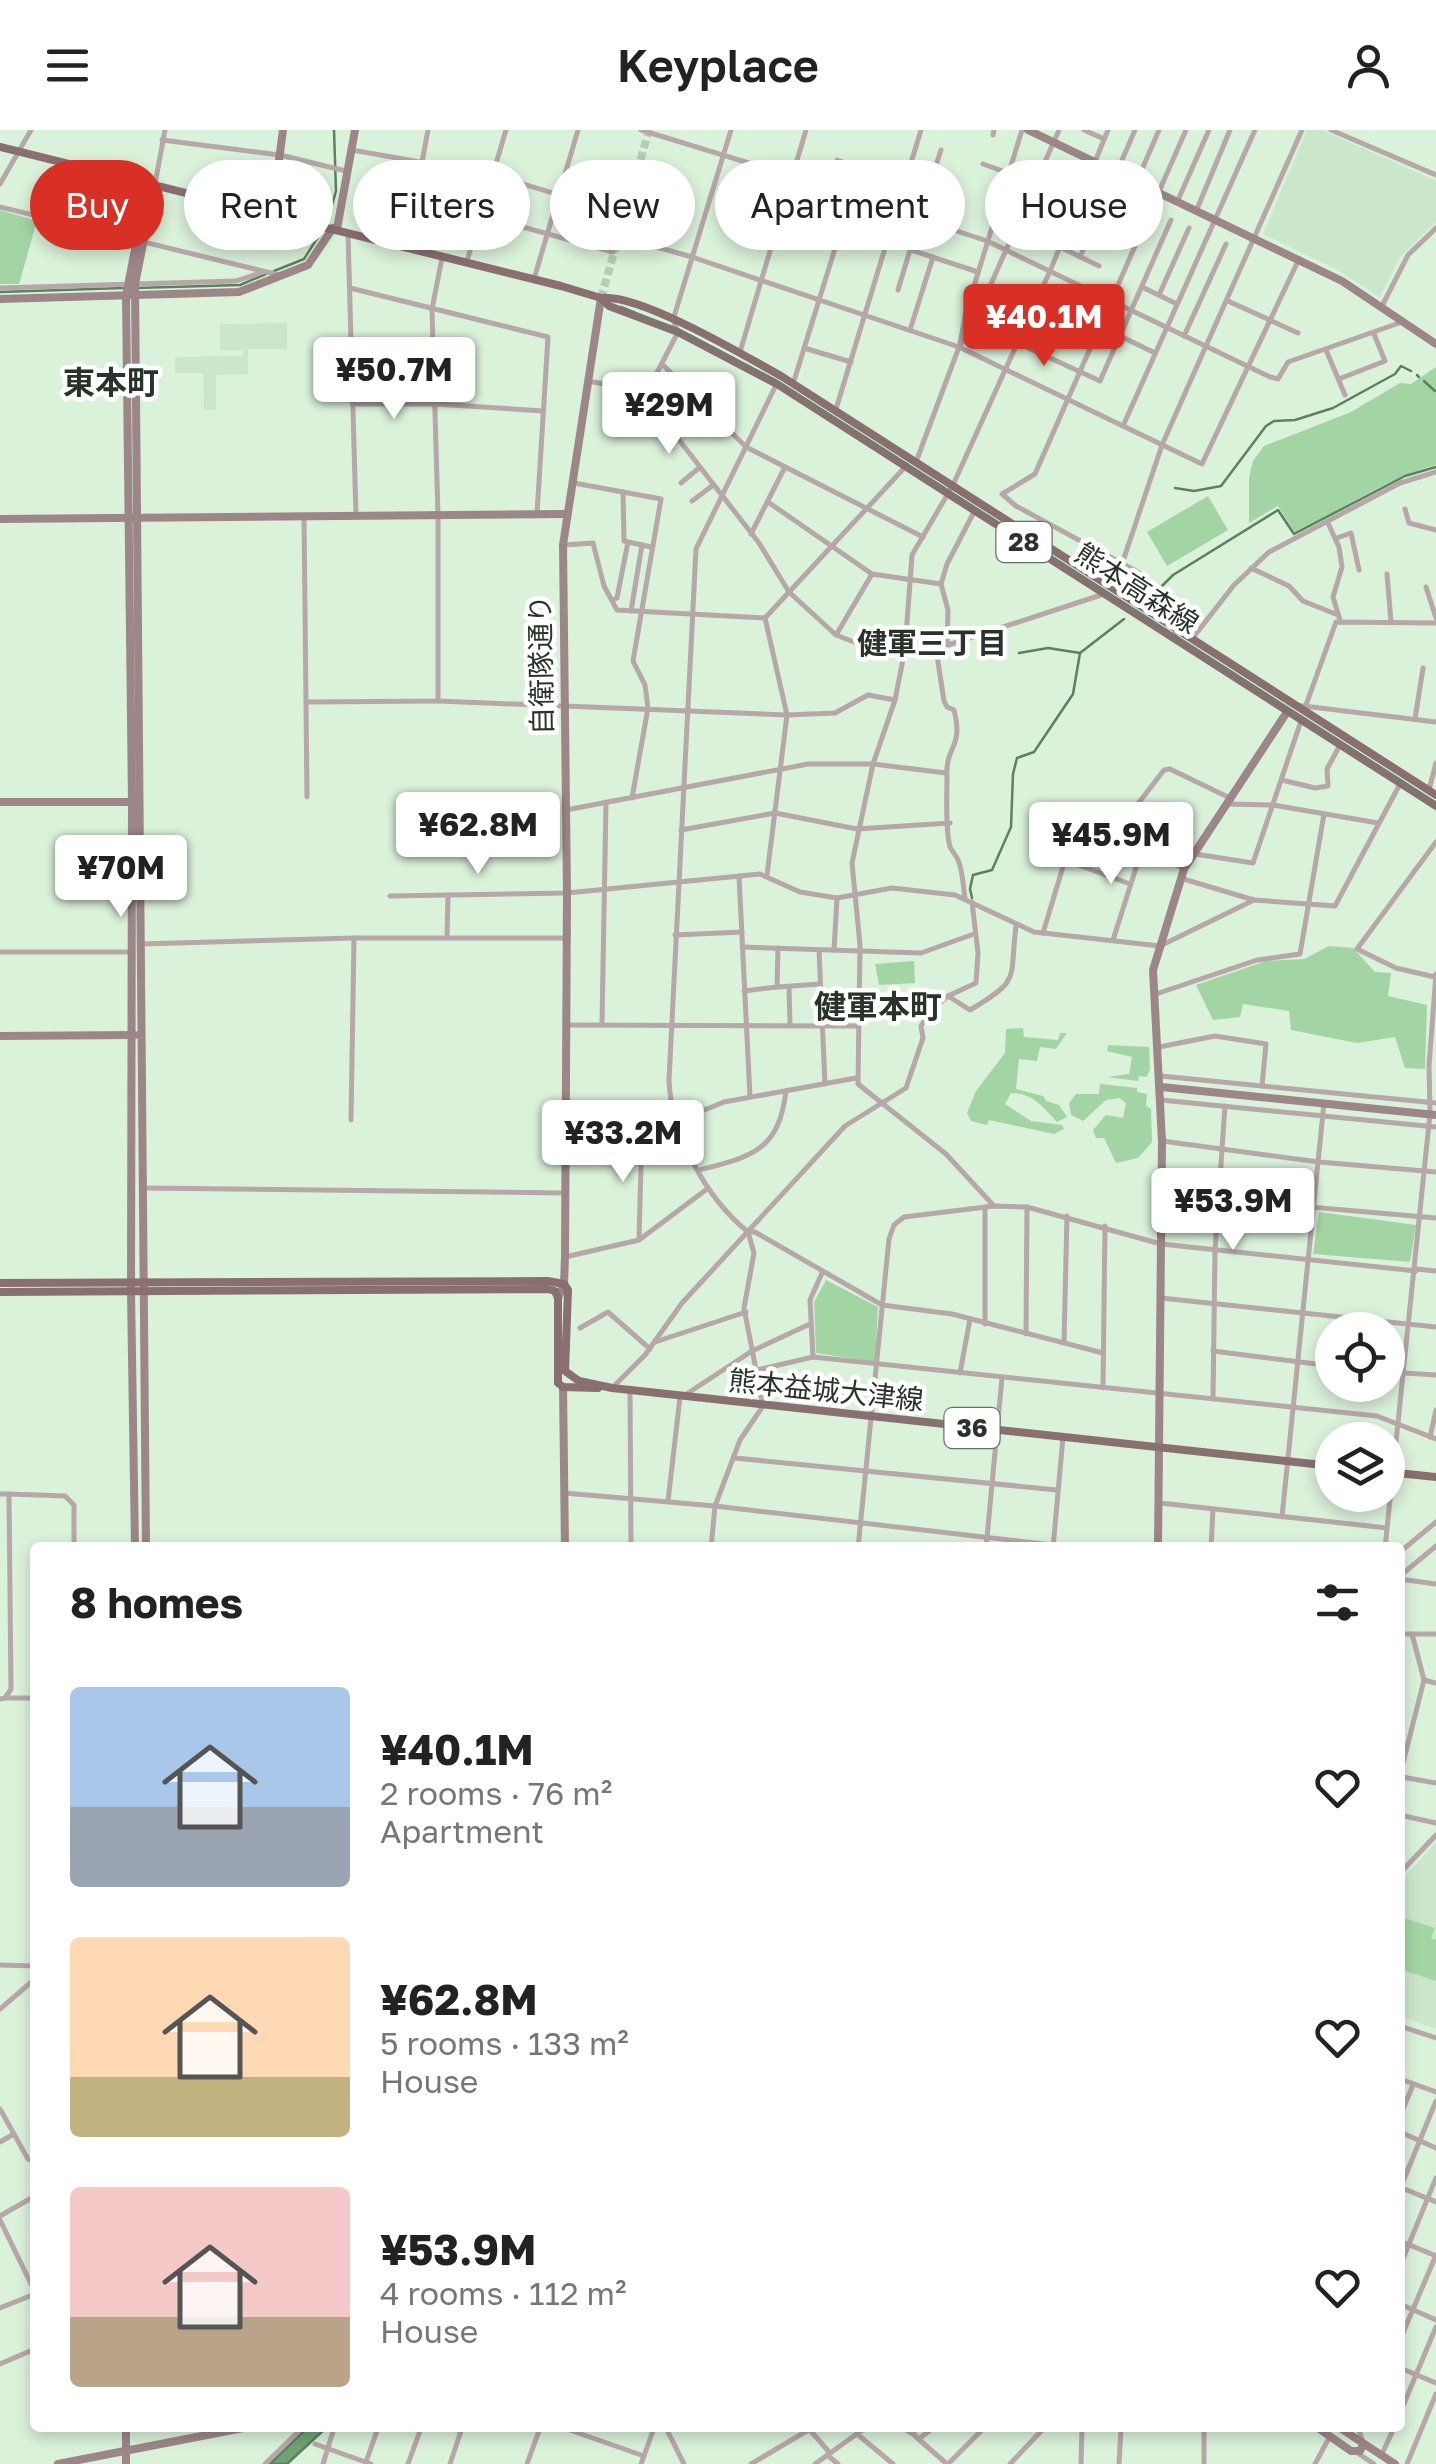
<!DOCTYPE html>
<meta charset="utf-8">
<style>
body{margin:0;font-family:"Golos Text","Noto Sans JP",sans-serif;background:#f2f2f2;color:#222;height:100vh;display:flex;flex-direction:column;font-size:38px;white-space:nowrap}
*{box-sizing:border-box;margin:0}
p{font-size:32px;color:#767676}
.icon{flex:none;width:55px;height:55px;fill:none;stroke:currentColor;stroke-width:2;stroke-linecap:round;stroke-linejoin:round}
.map{position:relative;flex:1;overflow:hidden}
.sheet{position:absolute;left:30px;top:1412px;width:1375px;height:890px;display:flex;flex-direction:column;background:#fff;border-radius:10px;box-shadow:0 5px 15px #0003}
.sheet>*{flex:none}
.banner{position:absolute;left:30px;top:30px;width:1378px;height:90px;display:flex;gap:20px}
.tools{position:absolute;left:1315px;top:1182px;display:grid;gap:20px}
.tools a{display:grid;place-items:center;width:90px;height:90px;border-radius:50%;background:#fff;box-shadow:0 5px 15px #0003;font-size:50px}
.price{position:absolute;translate:-50% -85px;padding:0 22px;border-radius:10px;background:#fff;color:#222;font-size:32px;line-height:65px;filter:drop-shadow(0 2px 5px #0008)}
.price::after{content:'';position:absolute;left:50%;top:60px;width:30px;height:22px;margin-left:-15px;background:inherit;clip-path:polygon(0 0,100% 0,50% 100%)}
.price.selected{background:#d93025;color:#fff}
ul{padding:0;list-style:none}
li{display:flex;align-items:center;gap:30px;height:250px;padding:0 40px}
li span{display:grid;place-items:center;flex:none;width:280px;height:200px;border-radius:10px;color:#555}
li>.icon{margin-inline-start:auto}
span .icon{width:120px;height:120px;fill:#fffc;stroke-width:1}
li b{font-size:42px}
h2{display:flex;justify-content:space-between;align-items:center;height:120px;padding:0 40px;font-size:42px}
.chip{padding:0 35px;border-radius:45px;background:#fff;box-shadow:0 5px 15px #0003;font-size:35px;line-height:90px}
.chip.selected{background:#d93025;color:#fff}
header{display:flex;justify-content:space-between;align-items:center;height:130px;padding:0 40px;background:#fff;font-size:45px;font-weight:600}
.map>svg:first-child{display:block}
.built{fill:#cae7cb}
.green{fill:#a3d5a4}
.water{fill:#71a273;stroke:#5c815d;stroke-width:2.5}
.lines{fill:none;stroke-linecap:round;stroke-linejoin:round}
.stream{stroke:#5c815d;stroke-width:2.5}
.secondary-tunnel{stroke:#b7cbb7;stroke-width:8;stroke-dasharray:8 4;stroke-linecap:butt}
.street{stroke:#b6a7a8;stroke-width:5}
.secondary{stroke:#9c8688;stroke-width:8}
.primary{stroke:#8a6f71;stroke-width:8}
.tram{stroke:#6f7d6f;stroke-width:2.5}
.labels{text-anchor:middle;stroke-width:9;stroke-linejoin:round;paint-order:stroke}
.shield{fill:#fff;stroke:#6a706a;stroke-width:2.5}
.shield-label{font-size:25px;font-weight:bold;fill:#2a332a}
.street-label{font-size:28px;fill:#2a332a;stroke:#fff}
.neighbourhood-label{font-size:30px;font-weight:bold;fill:#2a332a;stroke:#fff}
.quarter-label{font-size:32px;font-weight:bold;fill:#2a332a;stroke:#fff}
</style>
<header><svg class="icon" aria-label="menu" viewBox="0 0 24 24"><path d="M4 6h16M4 12h16M4 18h16"/></svg>Keyplace<svg class="icon" aria-label="person" viewBox="0 0 24 24"><circle cx="12" cy="8" r="4"/><path d="M4 21q1-7 8-7t8 7"/></svg></header>
<div class="map">
<svg width="1436" height="2334" viewBox="0 0 1436 2334">
<rect width="100%" height="100%" fill="#daf1da"/>
<!-- built -->
<g class="built">
<polygon points="1307,0 1322,0 1436,51 1436,92 1399,128 1380,167 1336,139 1263,104"/>
<polygon points="287,193 287,219 248,219 248,244 216,245 216,280 204,280 203,243 175,243 175,227 243,226 243,220 220,220 220,194"/>
<polygon points="1436,1712 1436,1899 1400,1886 1400,1753"/>
</g>
<!-- green -->
<g class="green">
<polygon points="0,80 37,91 19,154 0,154"/>
<path d="M1436,237V335C1387,348 1341,380 1295,403L1278,376L1249,393V348L1253,331L1264,316L1351,282L1400,253L1411,254Z"/>
<polygon points="1208,366 1228,400 1167,436 1147,402"/>
<polygon points="1135,443 1172,484 1169,486 1124,457"/>
<polygon points="1329,816 1353,818 1375,842 1391,843 1388,866 1427,875 1425,939 1405,938 1395,907 1357,913 1291,900 1289,881 1243,874 1240,887 1213,890 1196,855 1266,831 1304,829"/>
<polygon points="914,831 915,853 879,855 875,834"/>
<path d="M1023,898L1024,907L1058,910L1060,903H1067L1056,919L1040,917L1037,931L1019,929L1016,959L1043,966L1046,971L1059,975L1067,987L1057,992C1043,977 1033,963 1011,963L1005,974L1031,991L1062,995L1064,999L1054,1004L989,990L987,995L971,991L967,983L976,961L1005,923L1006,899Z"/>
<polygon points="1108,915 1149,917 1150,939 1147,947 1139,946 1138,951 1107,947 1129,944 1132,927 1107,921"/>
<polygon points="1100,954 1137,958 1137,962 1147,964 1146,976 1151,979 1152,1012 1138,1028 1116,1033 1104,1008 1096,1008 1093,1000 1106,985 1123,988 1126,973 1119,968 1106,970 1083,991 1071,985 1069,973 1076,964 1099,964"/>
<polygon points="1319,1082 1416,1095 1410,1132 1313,1124"/>
<polygon points="826,1150 878,1177 875,1232 816,1223 814,1172"/>
<polygon points="1401,1787 1435,1798 1431,1808 1436,1810 1436,1851 1400,1839"/>
</g>
<!-- water -->
<polygon class="water" points="307,2298 326,2298 287,2334 270,2334"/>
<g class="lines">
<!-- stream -->
<g class="stream">
<polyline points="332,75 336,61 334,0"/>
<polyline points="274,141 304,129 318,107"/>
<polyline points="136,158 240,155 266,144"/>
<polyline points="0,162 123,158"/>
<polyline points="1417,245 1419,247"/>
<polyline points="1424,251 1435,261"/>
<polyline points="1175,358 1194,361 1221,356 1266,296 1274,291 1295,290 1333,278 1395,244 1401,236 1411,241"/>
<polyline points="1161,457 1173,445 1278,380 1294,404 1405,346 1436,337"/>
<polyline points="1019,523 1048,518 1080,523"/>
<polyline points="972,768 970,759 973,745 992,740 1011,697 1013,644 1017,628 1034,622 1073,564 1080,523 1124,489"/>
</g>
<!-- secondary-tunnel -->
<polyline class="secondary-tunnel" points="601,168 649,0"/>
<!-- street -->
<g class="street">
<polyline points="641,0 795,47 987,111 1270,247 1278,249 1288,232 1402,192"/>
<polyline points="1084,0 1104,9"/>
<polyline points="1331,0 1436,45"/>
<polyline points="993,5 994,0"/>
<polyline points="162,10 280,25 346,41"/>
<polyline points="352,20 493,45 623,84"/>
<polyline points="837,30 881,45"/>
<polyline points="422,32 428,0"/>
<polyline points="983,34 1008,43"/>
<polyline points="1137,51 1159,0"/>
<polyline points="0,54 31,0"/>
<polyline points="155,54 165,0"/>
<polyline points="928,60 941,20"/>
<polyline points="1178,70 1209,0"/>
<polyline points="0,77 279,145"/>
<polyline points="1197,79 1230,0"/>
<polyline points="480,85 613,122"/>
<polyline points="1019,89 1063,109"/>
<polyline points="1041,99 1058,60"/>
<polyline points="348,104 356,386"/>
<polyline points="617,106 692,127 959,217 1202,334 1299,129"/>
<polyline points="1060,117 1099,136"/>
<polyline points="911,120 978,142"/>
<polyline points="1080,127 1135,0"/>
<polyline points="467,131 506,0"/>
<polyline points="534,149 578,0"/>
<polyline points="1142,157 1177,174"/>
<polyline points="0,158 236,151 263,142"/>
<polyline points="350,158 548,207 537,384"/>
<polyline points="898,160 928,60 951,67"/>
<polyline points="1159,165 1189,98"/>
<polyline points="1228,171 1298,203"/>
<polyline points="1382,176 1408,125 1436,98"/>
<polyline points="974,193 1100,251 1171,90"/>
<polyline points="910,200 933,127"/>
<polyline points="1120,206 1155,223"/>
<polyline points="1184,206 1226,114"/>
<polyline points="960,214 966,182 1022,0"/>
<polyline points="804,218 851,232"/>
<polyline points="1326,220 1345,265"/>
<polyline points="740,222 806,0"/>
<polyline points="662,234 746,317 923,407"/>
<polyline points="1339,249 1385,231 1374,204"/>
<polyline points="587,251 616,256 645,266 759,413 789,462 836,505 854,512 905,519 936,519 1104,464"/>
<polyline points="793,254 842,96"/>
<path d="M776,255L696,419L669,950C671,1004 706,1068 748,1102H755L882,1175L952,1184L1103,1223"/>
<polyline points="645,266 678,202 673,190 731,0"/>
<polyline points="353,274 435,274 543,281"/>
<polyline points="836,279 921,0"/>
<polyline points="1123,296 1255,0"/>
<polyline points="916,332 959,217 972,197 1059,0"/>
<polyline points="574,353 661,369 633,531 645,555 648,578 632,668"/>
<polyline points="681,353 699,338"/>
<polyline points="623,362 624,411 628,412"/>
<polyline points="692,371 712,356"/>
<polyline points="768,372 872,444 941,454"/>
<polyline points="1405,379 1409,393 1436,400"/>
<polyline points="304,386 307,667"/>
<polyline points="1327,391 1339,417 1342,437 1333,467 1340,490"/>
<polyline points="751,404 785,337"/>
<polyline points="1337,408 1351,403 1359,440"/>
<polyline points="564,415 593,413 604,456 617,480 765,488 907,335"/>
<polyline points="1123,431 1162,315 1302,0"/>
<polyline points="1251,438 1289,456 1303,471 1338,485"/>
<polyline points="1387,444 1391,492"/>
<polyline points="1426,457 1436,488"/>
<polyline points="612,470 617,468 628,412 642,415"/>
<polyline points="631,481 642,415 651,417"/>
<polyline points="765,488 787,585 767,745"/>
<polyline points="836,505 872,444"/>
<polyline points="1174,509 1179,489 1145,446 1016,376 1002,364 1035,344 1186,0"/>
<polyline points="1192,509 1234,455 1269,422 1400,353 1436,342"/>
<polyline points="947,516 948,480 941,454 947,434 974,382"/>
<path d="M936,519L944,571L947,577L954,580C964,619 945,615 947,647C947,666 945,699 950,717C952,721 956,725 958,730C963,741 963,756 965,768"/>
<polyline points="438,571 787,585 835,583 868,565 895,570"/>
<polyline points="307,572 438,571 438,385 432,179 442,128"/>
<polyline points="1295,575 1436,592"/>
<polyline points="1306,575 1336,492 1436,493"/>
<polyline points="1415,589 1423,538"/>
<polyline points="1282,650 1315,658 1328,656 1327,639 1340,615"/>
<polyline points="1429,660 1436,633"/>
<polyline points="1227,674 1273,675 1378,693"/>
<polyline points="566,680 808,634 873,634 946,643"/>
<polyline points="1120,697 1143,716 1184,739"/>
<polyline points="681,700 775,683 857,699 950,693"/>
<polyline points="1195,724 1253,733 1301,591"/>
<polyline points="1065,730 1130,754"/>
<polyline points="739,746 750,967"/>
<polyline points="1180,748 1254,770 1335,776 1400,654"/>
<polyline points="390,766 567,763 760,744 800,762 837,768 892,758 955,765 1034,802 1160,816 1254,770"/>
<polyline points="1043,803 1065,730 1074,716 1120,697 1164,640 1170,639 1230,668"/>
<polyline points="675,805 742,802"/>
<polyline points="447,807 448,765"/>
<polyline points="1113,810 1143,716"/>
<polyline points="140,814 354,808 567,808"/>
<polyline points="742,817 921,823 974,804"/>
<polyline points="819,820 825,954"/>
<polyline points="834,820 837,768"/>
<polyline points="0,822 132,822"/>
<polyline points="1435,847 1396,838 1357,819 1436,712"/>
<polyline points="778,857 820,854"/>
<polyline points="789,857 790,895"/>
<polyline points="744,861 777,857 778,818"/>
<polyline points="1156,864 1257,830 1300,824 1324,684"/>
<polyline points="948,866 976,853 978,823 972,772"/>
<polyline points="602,894 606,672"/>
<polyline points="567,895 858,896"/>
<polyline points="1159,917 1215,906 1266,914 1262,956"/>
<polyline points="1161,946 1436,973"/>
<polyline points="1161,970 1436,997"/>
<polyline points="351,990 354,808"/>
<polyline points="565,997 655,1000 724,972 856,948"/>
<polyline points="1162,1011 1319,1032 1436,1042"/>
<path d="M699,1040C751,1027 779,1021 786,961"/>
<polyline points="143,1058 565,1063"/>
<polyline points="1219,1069 1436,1088"/>
<polyline points="994,1076 946,1024 858,954 860,815 852,733 873,634 895,570 905,519 912,425 953,355 1050,141 1108,0"/>
<polyline points="985,1077 985,1194"/>
<polyline points="639,1108 642,1001"/>
<polyline points="565,1127 639,1110 707,1059"/>
<polyline points="1416,1139 1436,1141"/>
<polyline points="1161,1168 1436,1197"/>
<polyline points="580,1198 608,1182 650,1219"/>
<polyline points="1026,1204 1027,1077"/>
<polyline points="655,1212 746,1182"/>
<polyline points="1064,1213 1067,1086"/>
<polyline points="1213,1221 1332,1236"/>
<polyline points="813,1227 810,1170 822,1143"/>
<polyline points="757,1240 813,1227 1377,1286 1436,1309"/>
<polyline points="1388,1242 1436,1245"/>
<polyline points="960,1243 970,1189"/>
<path d="M612,1258L645,1225L682,1173L845,996L906,958L923,908L921,896L932,879L948,866L970,880C1022,849 1009,851 1016,796"/>
<polyline points="1103,1258 1105,1096"/>
<polyline points="630,1261 631,1418"/>
<polyline points="685,1265 752,1221 810,1194"/>
<polyline points="1213,1269 1215,1120 1225,976"/>
<polyline points="1430,1307 1436,1280"/>
<polyline points="735,1328 1057,1360"/>
<polyline points="564,1363 715,1376 1053,1415"/>
<polyline points="0,1364 9,1364 11,1559 5,1568 0,1569"/>
<polyline points="9,1364 65,1366 74,1375 74,1418"/>
<polyline points="668,1371 680,1267"/>
<polyline points="1160,1373 1387,1398"/>
<polyline points="1282,1387 1324,973"/>
<polyline points="711,1418 715,1376 740,1310 763,1276 744,1178 754,1123 748,1102"/>
<polyline points="858,1418 889,1109 894,1095 904,1087 994,1076 1027,1077 1161,1114 1416,1141"/>
<polyline points="986,1418 1002,1248"/>
<polyline points="1053,1418 1063,1307"/>
<polyline points="1211,1418 1213,1379"/>
<polyline points="1385,1418 1430,984 1429,936 1436,844"/>
<polyline points="1400,1422 1436,1392"/>
<polyline points="1400,1446 1436,1416"/>
<polyline points="1400,1449 1436,1454"/>
<polyline points="1400,1504 1436,1504"/>
<polyline points="1412,1504 1424,1550"/>
<polyline points="5,1568 35,1568"/>
<polyline points="1401,1641 1424,1550 1436,1553"/>
<polyline points="1402,1647 1436,1653"/>
<polyline points="1400,1658 1401,1644"/>
<polyline points="1400,1685 1436,1693"/>
<polyline points="1400,1743 1436,1705"/>
<polyline points="0,1835 35,1836"/>
<polyline points="0,1879 35,1849"/>
<polyline points="1400,1896 1436,1908"/>
<polyline points="1400,1949 1436,1962"/>
<polyline points="0,1979 28,2029 35,2032"/>
<polyline points="1400,1986 1413,1955"/>
<polyline points="1400,2002 1436,2018"/>
<polyline points="0,2012 14,2004"/>
<polyline points="1402,2058 1436,2072"/>
<polyline points="1400,2059 1436,1971"/>
<polyline points="0,2086 35,2066"/>
<polyline points="0,2090 35,2162"/>
<polyline points="1400,2111 1436,2126"/>
<polyline points="1400,2136 1436,2048"/>
<polyline points="1400,2174 1436,2190"/>
<polyline points="0,2178 35,2164"/>
<polyline points="1400,2210 1436,2125"/>
<polyline points="0,2234 35,2219"/>
<polyline points="1400,2238 1436,2253"/>
<polyline points="1400,2283 1436,2197"/>
<polyline points="451,2298 461,2301"/>
<polyline points="564,2298 644,2326"/>
<polyline points="666,2298 684,2334"/>
<polyline points="903,2298 914,2305"/>
<polyline points="911,2298 916,2307 947,2334"/>
<polyline points="1358,2298 1363,2312"/>
<polyline points="809,2299 830,2323"/>
<polyline points="857,2304 893,2334"/>
<polyline points="920,2308 933,2298"/>
<polyline points="315,2314 371,2334"/>
<polyline points="1356,2322 1374,2334"/>
<polyline points="827,2325 838,2334"/>
<polyline points="1381,2326 1394,2298"/>
<polyline points="366,2332 378,2298"/>
<polyline points="265,2334 302,2298"/>
<polyline points="323,2334 334,2298"/>
<polyline points="408,2334 421,2298"/>
<polyline points="450,2334 462,2298"/>
<polyline points="527,2334 540,2298"/>
<polyline points="641,2334 654,2298"/>
<polyline points="751,2334 810,2299"/>
<polyline points="815,2334 865,2298"/>
<polyline points="948,2334 984,2298"/>
<polyline points="1010,2334 1044,2298"/>
<polyline points="1081,2334 1082,2298"/>
<polyline points="1119,2334 1121,2298"/>
<polyline points="1204,2334 1204,2298"/>
<polyline points="1315,2334 1330,2306"/>
<polyline points="1407,2334 1436,2264"/>
</g>
<!-- secondary -->
<g class="secondary">
<polyline points="1028,0 1342,151 1436,214"/>
<polyline points="272,83 283,0"/>
<polyline points="337,99 355,0"/>
<polyline points="0,169 239,162 308,135 333,98"/>
<polyline points="0,389 566,384"/>
<polyline points="0,672 135,672"/>
<polyline points="0,906 135,905"/>
<polyline points="1161,957 1436,985"/>
<polyline points="558,1168 564,1154 565,1127 567,763 563,415 601,168"/>
<polyline points="563,1257 565,1418"/>
<polyline points="135,1418 131,1162 132,672 126,166 148,52"/>
<polyline points="146,1418 135,154 155,54"/>
<polyline points="1158,1418 1162,1011 1153,840 1184,739 1287,582"/>
<polyline points="126,2298 126,2334"/>
<polyline points="1318,2298 1351,2321 1360,2321 1363,2315"/>
<polyline points="1340,2298 1395,2334"/>
<polyline points="58,2334 243,2298"/>
</g>
<!-- primary -->
<g class="primary">
<polyline points="0,17 561,156 601,168 609,176 678,202 777,254 1436,676"/>
<path d="M601,168C639,163 745,226 781,246L1436,665"/>
<path d="M0,1153L548,1151L564,1154L568,1160L565,1241L579,1251L612,1258C852,1285 1092,1312 1332,1336"/>
<polyline points="0,1162 548,1159 555,1161 558,1168 558,1253 563,1257 598,1258"/>
<polyline points="1388,1342 1436,1347"/>
</g>
<!-- tram -->
<polyline class="tram" points="621,177 691,206 778,252 1436,673"/>
</g>
<g class="labels">
<!-- shield labels -->
<g class="shield">
<rect x="996.5" y="392" width="55" height="40" rx="8"/>
<rect x="944.5" y="1278" width="55" height="40" rx="8"/>
</g>
<g class="shield-label">
<text x="1024" y="421">28</text>
<text x="972" y="1307">36</text>
</g>
<!-- street labels -->
<g class="street-label">
<text transform="translate(1137 458) rotate(33)" y="10">熊本高森線</text>
<text transform="translate(541 535) rotate(-91)" y="10">自衛隊通り</text>
<text transform="translate(826 1260) rotate(6)" y="10">熊本益城大津線</text>
</g>
<!-- neighbourhood labels -->
<g class="neighbourhood-label">
<text x="932" y="524">健軍三丁目</text>
</g>
<!-- quarter labels -->
<g class="quarter-label">
<text x="111" y="264">東本町</text>
<text x="878" y="888">健軍本町</text>
</g>
</g>
</svg>
<div class="tools">
<a><svg class="icon" aria-label="locate" viewBox="0 0 24 24"><circle cx="12" cy="12" r="6"/><path d="M12 2v4M12 18v4M2 12h4M18 12h4"/></svg></a>
<a><svg class="icon" aria-label="layers" viewBox="0 0 24 24"><path d="M12 4l9 5-9 5-9-5zM3 14l9 5 9-5"/></svg></a>
</div>
<b class="price selected" style="left:1044px;top:239px">¥40.1M</b>
<b class="price" style="left:394px;top:292px">¥50.7M</b>
<b class="price" style="left:669px;top:327px">¥29M</b>
<b class="price" style="left:478px;top:747px">¥62.8M</b>
<b class="price" style="left:1111px;top:757px">¥45.9M</b>
<b class="price" style="left:121px;top:790px">¥70M</b>
<b class="price" style="left:623px;top:1055px">¥33.2M</b>
<b class="price" style="left:1233px;top:1123px">¥53.9M</b>
<div class="banner">
<a class="chip selected">Buy</a>
<a class="chip">Rent</a>
<a class="chip">Filters</a>
<a class="chip">New</a>
<a class="chip">Apartment</a>
<a class="chip">House</a>
</div>
<section class="sheet">
<h2>8 homes<svg class="icon" aria-label="filters" viewBox="0 0 24 24"><path d="M4 7h16M4 17h16"/><circle cx="9" cy="7" r="2"/><circle cx="15" cy="17" r="2"/></svg></h2>
<ul>
<li><span style="background:linear-gradient(#a9c7e8 60%,#9aa5b1 0)"><svg class="icon" aria-label="home" viewBox="0 0 24 24"><path d="M3 11l9-7 9 7M6 9v11h12V9"/></svg></span><div><b>¥40.1M</b><p>2 rooms · 76 m²</p><p>Apartment</p></div><svg class="icon" aria-label="heart" viewBox="0 0 24 24"><path d="M12 20l-8-8c-3-5 5-10 8-4 3-6 11-1 8 4z"/></svg></li>
<li><span style="background:linear-gradient(#ffd9b3 70%,#c2b280 0)"><svg class="icon" aria-label="home" viewBox="0 0 24 24"><path d="M3 11l9-7 9 7M6 9v11h12V9"/></svg></span><div><b>¥62.8M</b><p>5 rooms · 133 m²</p><p>House</p></div><svg class="icon" aria-label="heart" viewBox="0 0 24 24"><path d="M12 20l-8-8c-3-5 5-10 8-4 3-6 11-1 8 4z"/></svg></li>
<li><span style="background:linear-gradient(#f6c9c9 65%,#b9a48a 0)"><svg class="icon" aria-label="home" viewBox="0 0 24 24"><path d="M3 11l9-7 9 7M6 9v11h12V9"/></svg></span><div><b>¥53.9M</b><p>4 rooms · 112 m²</p><p>House</p></div><svg class="icon" aria-label="heart" viewBox="0 0 24 24"><path d="M12 20l-8-8c-3-5 5-10 8-4 3-6 11-1 8 4z"/></svg></li>
</ul>
</section>
</div>
